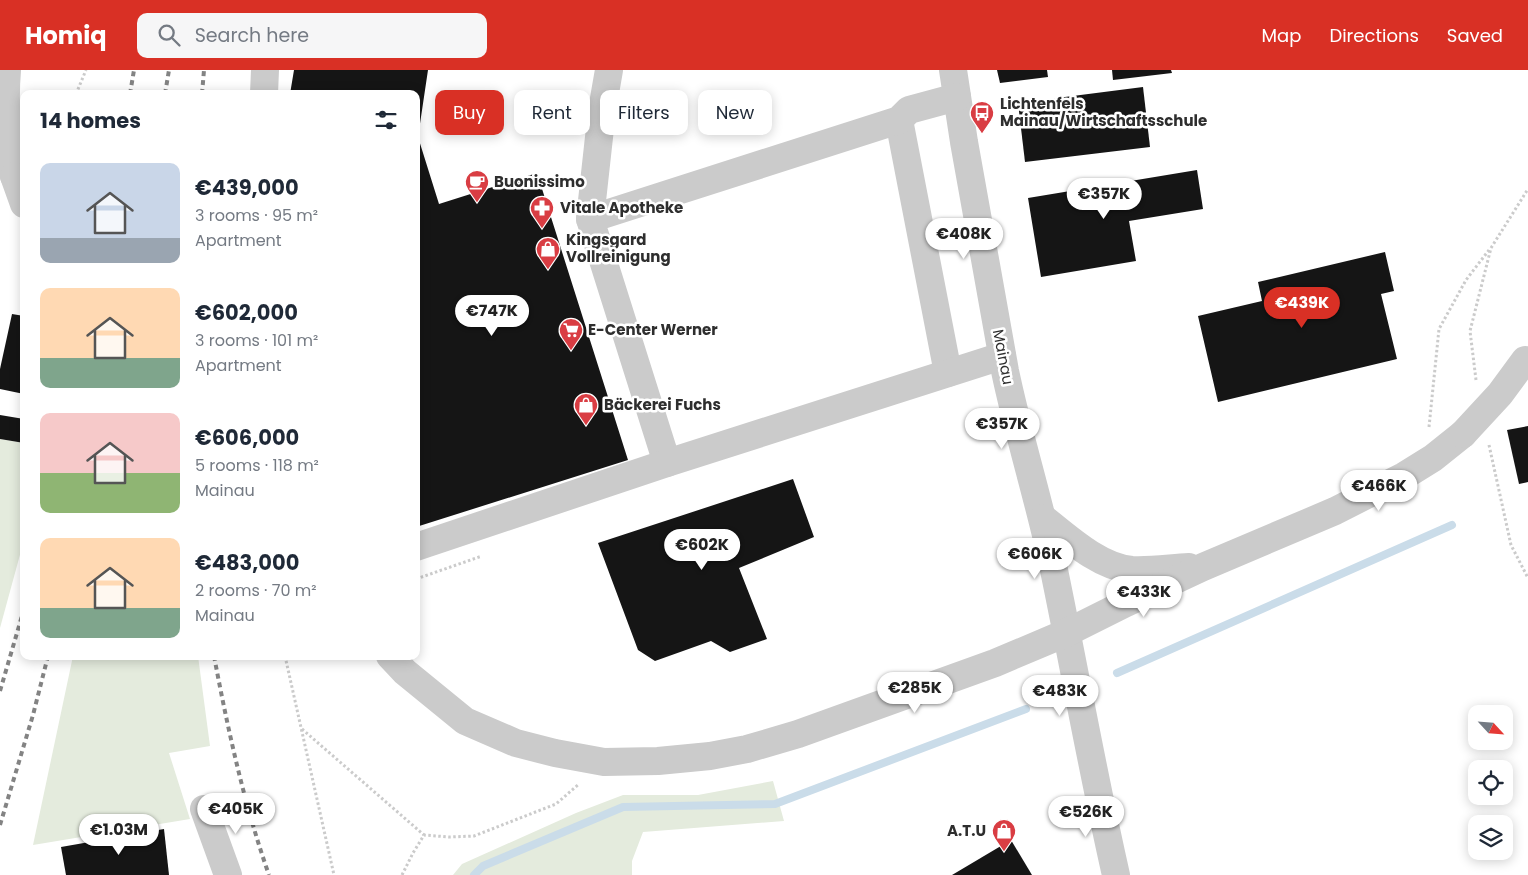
<!DOCTYPE html>
<meta charset="utf-8">
<style>
body{margin:0;font-family:Poppins,sans-serif;background:#f6f6f7;color:#1f2937;height:100vh;display:flex;flex-direction:column;font-size:19px;white-space:nowrap}
*{box-sizing:border-box;margin:0}
p{font-size:16px;color:#747a83}
.icon{flex:none;width:28px;height:28px;fill:none;stroke:currentColor;stroke-width:2;stroke-linecap:round;stroke-linejoin:round}
.map{position:relative;flex:1;overflow:hidden}
.side{position:absolute;left:20px;top:20px;width:400px;height:570px;display:flex;flex-direction:column;background:#fff;border-radius:10px;box-shadow:0 2px 12px #0003}
.side>*{flex:none}
.top-card{position:absolute;left:435px;top:20px;width:475px;height:45px;display:flex;gap:10px}
.needle{width:32px;rotate:116deg}
.buttons{position:absolute;left:1468px;top:635px;display:grid;gap:10px}
.buttons a{display:grid;place-items:center;width:45px;height:45px;border-radius:10px;background:#fff;box-shadow:0 2px 12px #0003;font-size:25px}
.price{position:absolute;translate:-50% -42px;padding:0 11px;border-radius:18px;background:#fff;color:#222;font-size:16px;line-height:32px;filter:drop-shadow(0 1px 2px #0008)}
.price::after{content:'';position:absolute;left:50%;top:30px;width:15px;height:11px;margin-left:-8px;background:inherit;clip-path:polygon(0 0,100% 0,50% 100%)}
.price.active{background:#d93025;color:#fff}
ul{padding:0;list-style:none}
li{display:flex;align-items:center;gap:15px;height:125px;padding:0 20px}
li span{display:grid;place-items:center;flex:none;width:140px;height:100px;border-radius:10px;color:#555}
li>.icon{margin-inline-start:auto}
span .icon{width:60px;height:60px;fill:#fffc;stroke-width:1}
li b{font-size:21px}
h2{display:flex;justify-content:space-between;align-items:center;height:60px;padding:0 20px;font-size:21px}
.pill{padding:0 18px;border-radius:10px;background:#fff;box-shadow:0 2px 12px #0003;font-size:18px;line-height:45px}
.pill.active{background:#d93025;color:#fff}
header{display:flex;align-items:center;gap:30px;box-sizing:border-box;height:70px;padding:0 25px;background:#d93025;color:#fff}
header strong{font-size:24px}
nav{display:flex;gap:28px;margin-inline-start:auto;font-size:18px}
.search{width:350px;height:45px;background:#f6f6f7;display:flex;align-items:center;gap:12px;box-sizing:border-box;padding:0 18px;border-radius:10px;color:#747a83;font-size:19px}
.map>svg:first-child{display:block}
.green{fill:#e4ebdd}
.lines{fill:none;stroke-linecap:round;stroke-linejoin:round}
.stream{stroke:#cadce9;stroke-width:8}
.building{fill:#151515}
.path{stroke:#cbcbcb;stroke-width:3;stroke-dasharray:2.5 2.5;stroke-linecap:butt}
.minor{stroke:#cbcbcb;stroke-width:28}
.rail{stroke:#838383;stroke-width:4;stroke-dasharray:5 4;stroke-linecap:butt}
.minor-bridge{stroke:#cbcbcb;stroke-width:28}
.labels{text-anchor:middle;stroke-width:5;stroke-linejoin:round;paint-order:stroke}
.poi-label{font-size:15px;font-weight:bold;fill:#2e2e2e;stroke:#fff;text-anchor:start}
.street-label{font-size:15px;fill:#2e2e2e;stroke:#fff}
</style>
<header>
<strong>Homiq</strong>
<div class="search"><svg class="icon" aria-label="search" viewBox="0 0 24 24"><circle cx="10" cy="10" r="6"/><path d="M15 15l6 6"/></svg>Search here</div>
<nav><a>Map</a><a>Directions</a><a>Saved</a></nav>
</header>
<div class="map">
<svg width="1528" height="805" viewBox="0 0 1528 805">
<rect width="100%" height="100%" fill="#fff"/>
<!-- green -->
<g class="green">
<polygon points="0,369 24,373 24,470 0,558"/>
<polygon points="73,586 198,586 210,676 169,683 190,749 33,775"/>
<polygon points="773,711 784,751 643,762 632,791 632,805 453,805 462,794 576,743 623,725 698,725"/>
</g>
<g class="lines">
<!-- stream -->
<g class="stream">
<polyline points="1117,603 1452,455"/>
<polyline points="474,805 483,796 623,737 775,734 1026,639"/>
</g>
</g>
<!-- building -->
<g class="building">
<polygon points="294,0 428,0 418,67 439,134 537,103 628,390 416,457 416,24 290,24"/>
<polygon points="997,0 1047,0 1048,7 1000,13"/>
<polygon points="1112,0 1171,0 1172,3 1113,10"/>
<polygon points="1143,17 1150,77 1025,92 1018,33"/>
<polygon points="1197,100 1203,139 1129,151 1136,191 1041,207 1028,128"/>
<polygon points="1385,182 1394,221 1381,224 1397,289 1218,332 1198,246 1262,231 1258,212"/>
<polygon points="12,244 24,246 24,324 0,319 0,299"/>
<polygon points="0,345 24,349 24,373 0,369"/>
<polygon points="1528,356 1528,412 1519,414 1507,360"/>
<polygon points="793,409 814,467 739,498 767,569 730,582 711,571 655,591 638,580 598,473"/>
<polygon points="164,759 169,805 66,805 61,777"/>
<polygon points="1011,770 1032,805 952,805"/>
</g>
<g class="lines">
<!-- path -->
<g class="path">
<polyline points="76,24 86,0"/>
<polyline points="1476,310 1470,261 1491,178 1528,119"/>
<polyline points="1429,357 1439,259 1466,210 1489,180"/>
<polyline points="1489,375 1511,475 1528,508"/>
<polyline points="416,509 482,486"/>
<polyline points="285,586 334,805"/>
<polyline points="302,659 424,765"/>
<polyline points="402,805 413,783 424,765 449,767 474,766 556,734 579,714"/>
</g>
<!-- minor -->
<g class="minor">
<path d="M7,0C4,36 7,70 14,106"/>
<path d="M953,0L964,72L1005,301C1019,368 1040,433 1054,500C1075,602 1093,704 1116,805"/>
<polyline points="264,24 265,0"/>
<polyline points="899,50 948,303"/>
<polyline points="590,149 602,40 609,0"/>
<polyline points="667,393 590,149 899,50 909,40 957,27"/>
<path d="M1043,448C1067,467 1099,497 1132,500C1150,501 1170,498 1189,497"/>
<polyline points="416,477 667,393 1002,286"/>
<polyline points="390,586 405,602 465,651 516,673 555,683 604,692 658,691 710,686 747,679 798,664 995,593 1066,563 1126,533 1203,497 1335,441 1404,406 1433,388 1463,364"/>
<polyline points="204,739 228,805"/>
</g>
<!-- rail -->
<g class="rail">
<polyline points="130,24 134,0"/>
<polyline points="165,24 169,0"/>
<polyline points="202,24 204,0"/>
<path d="M214,586C228,660 244,734 269,805"/>
<polyline points="0,621 24,539"/>
<polyline points="0,755 33,645 48,586"/>
</g>
<!-- minor-bridge -->
<g class="minor-bridge">
<polyline points="14,106 24,134"/>
<polyline points="1463,364 1500,324 1525,290"/>
</g>
</g>
<!-- icons -->
<defs>
<g id="bus-pin" transform="scale(1.25)"><path d="M0 17L-7.5 6A9.5 9.5 0 1 1 7.5 6Z" fill="#d93d43" stroke="#fff"/><path d="M-5-6H5V4H4V6H2V4H-2V6H-4V4H-5ZM-3.5-4V0h7V-4ZM-3.5 1.2v1.5H-2V1.2ZM2 1.2v1.5H3.5V1.2Z" fill="#fff"/></g>
<g id="cafe-pin" transform="scale(1.25)"><path d="M0 17L-7.5 6A9.5 9.5 0 1 1 7.5 6Z" fill="#d93d43" stroke="#fff"/><path d="M-5.5-4.5H6V0H3Q3 3.5 0 3.5H-2.5Q-5.5 3.5-5.5 0ZM3-3.2v2h1.7v-2ZM-6 4.5H4V6H-6Z" fill="#fff"/></g>
<g id="pharmacy-pin" transform="scale(1.25)"><path d="M0 17L-7.5 6A9.5 9.5 0 1 1 7.5 6Z" fill="#d93d43" stroke="#fff"/><path d="M-2-6h4v4h4v4h-4v4h-4v-4h-4v-4h4Z" fill="#fff"/></g>
<g id="shop-pin" transform="scale(1.25)"><path d="M0 17L-7.5 6A9.5 9.5 0 1 1 7.5 6Z" fill="#d93d43" stroke="#fff"/><path d="M-5-2.5h2.3a2.7 3.5 0 0 1 5.4 0H5L5.5 6h-11ZM-1.5-2.5h3a1.5 2.3 0 0 0-3 0Z" fill="#fff"/></g>
<g id="supermarket-pin" transform="scale(1.25)"><path d="M0 17L-7.5 6A9.5 9.5 0 1 1 7.5 6Z" fill="#d93d43" stroke="#fff"/><path d="M-6-5.5h2.5l.6 2H6L4.5 2H-2.5L-4.4-4H-6ZM-1.5 3.2a1.3 1.3 0 1 0 .1 0ZM3 3.2a1.3 1.3 0 1 0 .1 0Z" fill="#fff"/></g>
</defs>
<g fill-rule="evenodd">
<use href="#bus-pin" x="982" y="43"/>
<use href="#cafe-pin" x="477" y="112"/>
<use href="#pharmacy-pin" x="542" y="138"/>
<use href="#shop-pin" x="548" y="179"/>
<use href="#supermarket-pin" x="571" y="260"/>
<use href="#shop-pin" x="586" y="335"/>
<use href="#shop-pin" x="1004" y="761"/>
</g>
<g class="labels">
<!-- poi labels -->
<g class="poi-label">
<text x="1000" y="39">Lichtenfels<tspan x="1000" dy="17">Mainau/Wirtschaftsschule</tspan></text>
<text x="494" y="117">Buonissimo</text>
<text x="560" y="143">Vitale Apotheke</text>
<text x="566" y="175">Kingsgard<tspan x="566" dy="17">Vollreinigung</tspan></text>
<text x="588" y="265">E-Center Werner</text>
<text x="604" y="340">Bäckerei Fuchs</text>
<text x="986" y="766" text-anchor="end">A.T.U</text>
</g>
<!-- street labels -->
<g class="street-label">
<text transform="translate(1003 287) rotate(79)" y="5">Mainau</text>
</g>
</g>
</svg>
<div class="buttons">
<a><svg class="needle" viewBox="-14 -14 28 28"><path d="M0-13l5 13h-10z" fill="#e53935"/><path d="M0 13l5-13h-10z" fill="#747a83"/></svg></a>
<a><svg class="icon" aria-label="locate" viewBox="0 0 24 24"><circle cx="12" cy="12" r="6"/><path d="M12 2v4M12 18v4M2 12h4M18 12h4"/></svg></a>
<a><svg class="icon" aria-label="layers" viewBox="0 0 24 24"><path d="M12 4l9 5-9 5-9-5zM3 14l9 5 9-5"/></svg></a>
</div>
<b class="price" style="left:1104px;top:150px">€357K</b>
<b class="price" style="left:964px;top:190px">€408K</b>
<b class="price active" style="left:1302px;top:259px">€439K</b>
<b class="price" style="left:492px;top:267px">€747K</b>
<b class="price" style="left:1002px;top:380px">€357K</b>
<b class="price" style="left:1379px;top:442px">€466K</b>
<b class="price" style="left:702px;top:501px">€602K</b>
<b class="price" style="left:1035px;top:510px">€606K</b>
<b class="price" style="left:1144px;top:548px">€433K</b>
<b class="price" style="left:915px;top:644px">€285K</b>
<b class="price" style="left:1060px;top:647px">€483K</b>
<b class="price" style="left:236px;top:765px">€405K</b>
<b class="price" style="left:1086px;top:768px">€526K</b>
<b class="price" style="left:119px;top:786px">€1.03M</b>
<div class="top-card">
<a class="pill active">Buy</a>
<a class="pill">Rent</a>
<a class="pill">Filters</a>
<a class="pill">New</a>
</div>
<section class="side">
<h2>14 homes<svg class="icon" aria-label="filters" viewBox="0 0 24 24"><path d="M4 7h16M4 17h16"/><circle cx="9" cy="7" r="2"/><circle cx="15" cy="17" r="2"/></svg></h2>
<ul>
<li><span style="background:linear-gradient(#c9d6e8 75%,#9aa5b1 0)"><svg class="icon" aria-label="home" viewBox="0 0 24 24"><path d="M3 11l9-7 9 7M6 9v11h12V9"/></svg></span><div><b>€439,000</b><p>3 rooms · 95 m²</p><p>Apartment</p></div></li>
<li><span style="background:linear-gradient(#ffd9b3 70%,#7fa58c 0)"><svg class="icon" aria-label="home" viewBox="0 0 24 24"><path d="M3 11l9-7 9 7M6 9v11h12V9"/></svg></span><div><b>€602,000</b><p>3 rooms · 101 m²</p><p>Apartment</p></div></li>
<li><span style="background:linear-gradient(#f6c9c9 60%,#8fb573 0)"><svg class="icon" aria-label="home" viewBox="0 0 24 24"><path d="M3 11l9-7 9 7M6 9v11h12V9"/></svg></span><div><b>€606,000</b><p>5 rooms · 118 m²</p><p>Mainau</p></div></li>
<li><span style="background:linear-gradient(#ffd9b3 70%,#7fa58c 0)"><svg class="icon" aria-label="home" viewBox="0 0 24 24"><path d="M3 11l9-7 9 7M6 9v11h12V9"/></svg></span><div><b>€483,000</b><p>2 rooms · 70 m²</p><p>Mainau</p></div></li>
</ul>
</section>
</div>
